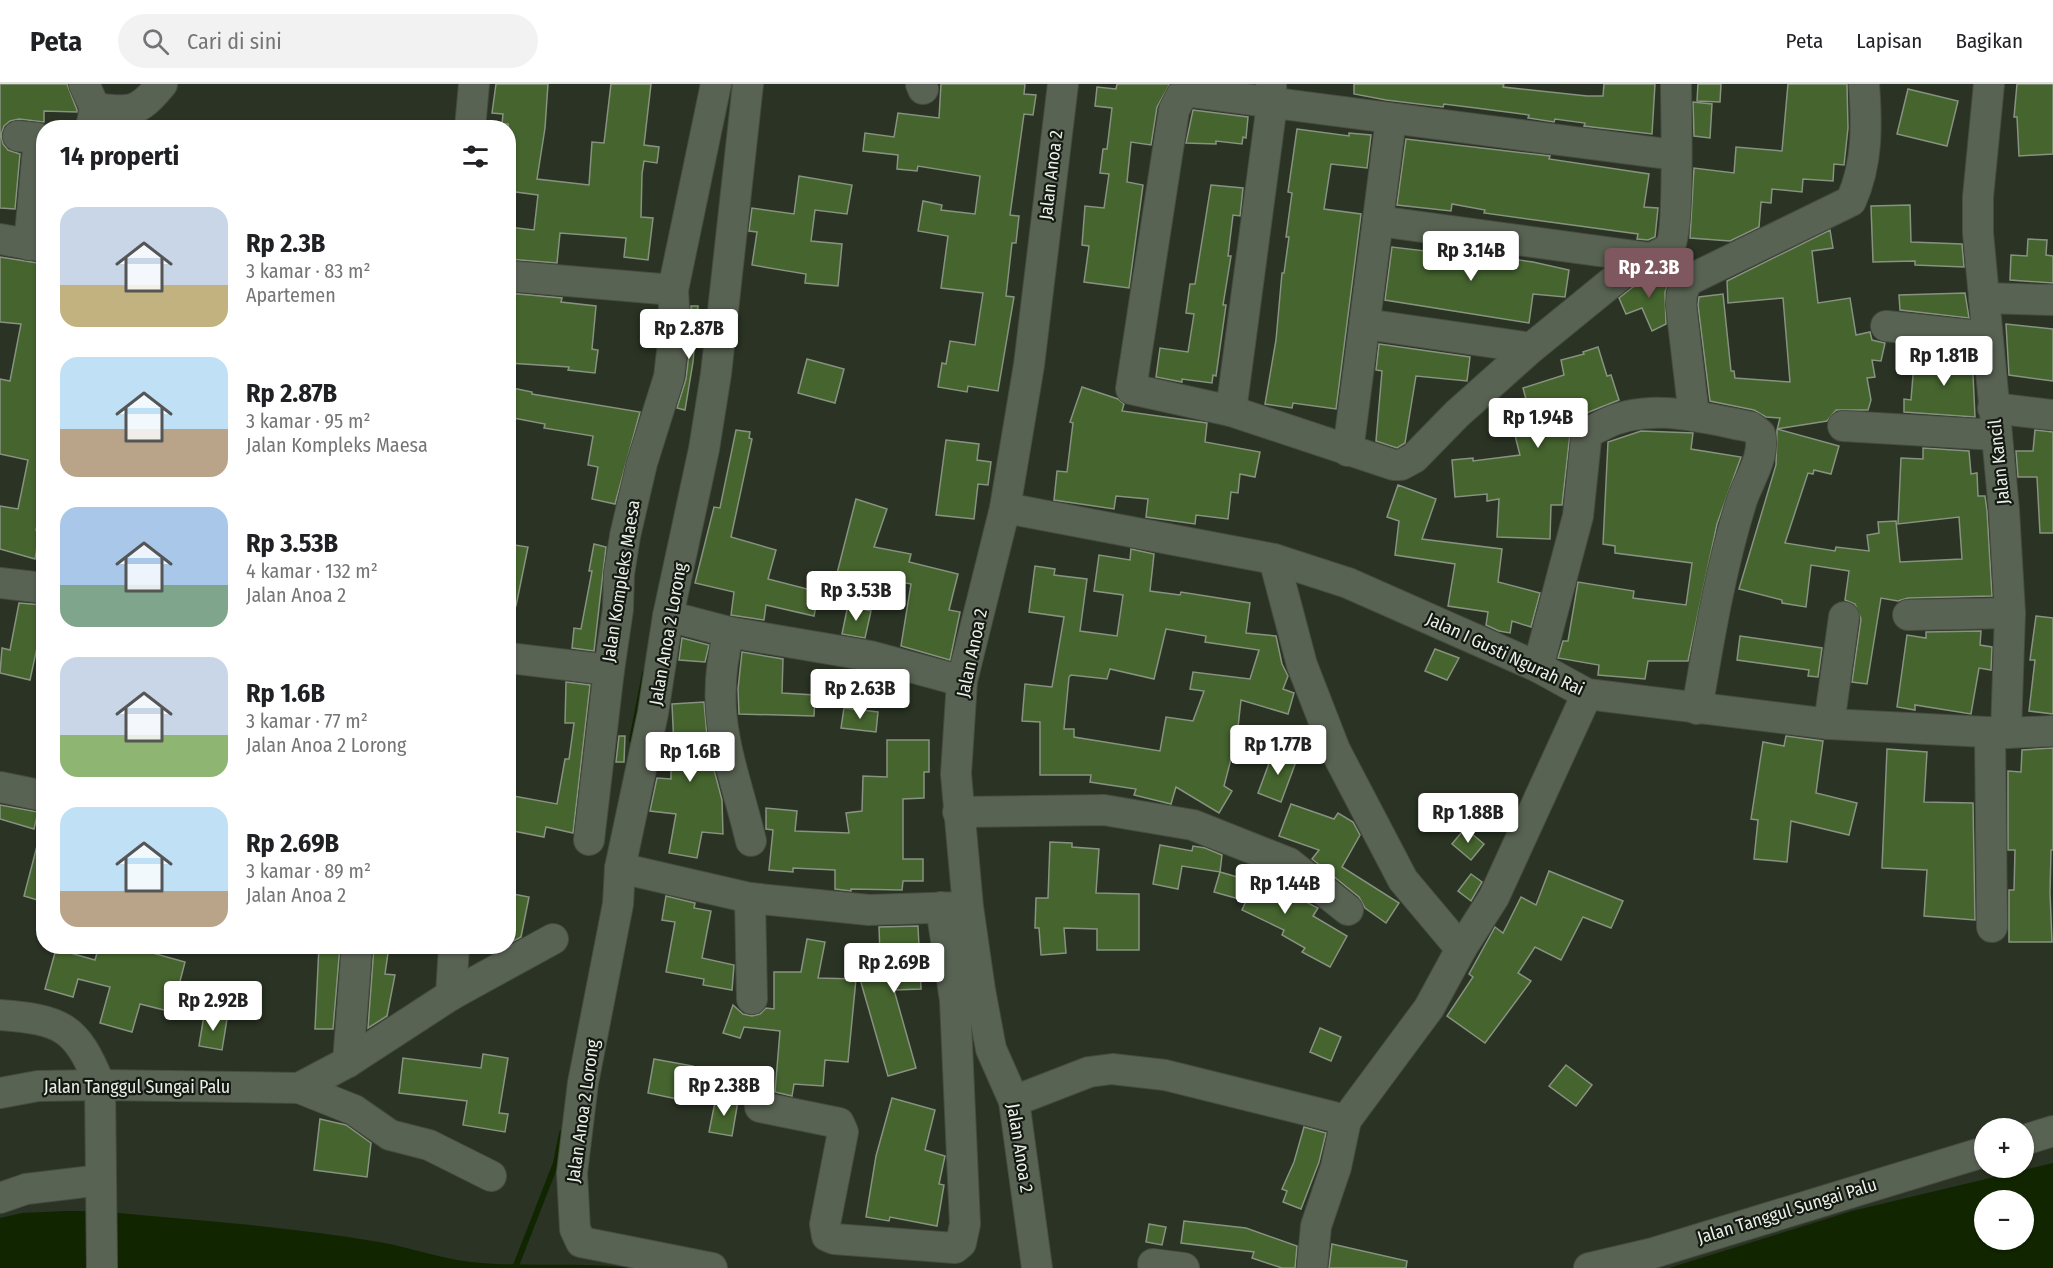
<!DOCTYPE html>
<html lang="id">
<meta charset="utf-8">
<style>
body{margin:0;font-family:"Fira Sans Condensed",sans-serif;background:#f2f2f2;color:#202124;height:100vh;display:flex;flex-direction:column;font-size:22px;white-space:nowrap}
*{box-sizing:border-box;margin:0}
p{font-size:20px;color:#757577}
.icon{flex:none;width:33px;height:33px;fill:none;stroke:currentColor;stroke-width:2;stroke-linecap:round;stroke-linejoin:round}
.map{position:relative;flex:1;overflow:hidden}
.drawer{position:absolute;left:36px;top:36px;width:480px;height:834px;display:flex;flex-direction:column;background:#fff;border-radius:24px;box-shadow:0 2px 4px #0004}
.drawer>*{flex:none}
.tools{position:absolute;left:1974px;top:1034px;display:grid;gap:12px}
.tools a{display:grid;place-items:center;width:60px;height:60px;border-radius:50%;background:#fff;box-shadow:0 2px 4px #0004;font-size:30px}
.price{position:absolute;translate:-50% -51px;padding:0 14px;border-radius:6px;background:#fff;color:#222;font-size:20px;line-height:39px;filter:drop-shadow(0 2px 3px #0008)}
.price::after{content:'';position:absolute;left:50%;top:36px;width:18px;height:14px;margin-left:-9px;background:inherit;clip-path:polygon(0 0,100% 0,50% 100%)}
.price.current{background:#7f575e;color:#fff}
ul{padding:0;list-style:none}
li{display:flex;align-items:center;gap:18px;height:150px;padding:0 24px}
li span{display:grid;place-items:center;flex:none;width:168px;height:120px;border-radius:18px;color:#555}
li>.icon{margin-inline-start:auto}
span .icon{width:72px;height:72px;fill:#fffc;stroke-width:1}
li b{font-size:26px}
h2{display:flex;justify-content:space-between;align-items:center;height:72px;padding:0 24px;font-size:26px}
header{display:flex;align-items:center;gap:36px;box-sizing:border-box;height:84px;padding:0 30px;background:#fff;border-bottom:2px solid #e0e0e0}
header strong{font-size:28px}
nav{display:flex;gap:33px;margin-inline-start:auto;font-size:21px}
.search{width:420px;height:54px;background:#f2f2f2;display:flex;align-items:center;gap:15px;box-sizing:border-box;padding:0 21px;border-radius:33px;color:#757577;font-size:22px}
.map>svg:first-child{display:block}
.water{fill:#112600;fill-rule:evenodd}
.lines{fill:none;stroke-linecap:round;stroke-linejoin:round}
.stream{stroke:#112600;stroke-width:6}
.building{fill:#45642e;stroke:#879280;stroke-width:1.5;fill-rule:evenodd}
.minor-casing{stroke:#474d41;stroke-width:32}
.minor{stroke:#596353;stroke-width:30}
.labels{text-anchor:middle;stroke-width:4.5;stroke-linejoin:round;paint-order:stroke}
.street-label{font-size:18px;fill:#eaf0e6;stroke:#151913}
</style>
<header>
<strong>Peta</strong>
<div class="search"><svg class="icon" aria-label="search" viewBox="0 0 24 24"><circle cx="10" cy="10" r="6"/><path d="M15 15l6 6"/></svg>Cari di sini</div>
<nav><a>Peta</a><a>Lapisan</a><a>Bagikan</a></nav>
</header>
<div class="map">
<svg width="2053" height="1184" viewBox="0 0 2053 1184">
<rect width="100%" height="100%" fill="#2a3324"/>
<!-- water -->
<g class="water">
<path d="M2053,1079V1184H1669L1852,1127ZM1984,1116H2024V1155H1984Z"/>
<path d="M65,1127H98C191,1136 287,1142 379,1158C414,1164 446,1177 482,1179C532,1183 582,1178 632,1184H0V1134L22,1129Z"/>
</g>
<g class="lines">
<!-- stream -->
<g class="stream">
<polyline points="632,656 645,589"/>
<polyline points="515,1184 556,1079 562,1049"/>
</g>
</g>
<!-- building -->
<g class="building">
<polygon points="0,0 67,0 77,26 77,28 44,27 44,38 19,35 10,37 4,42 1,51 3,60 8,66 20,70 15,125 0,124"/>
<polygon points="496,0 548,0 545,44 537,95 589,101 592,58 604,59 611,0 651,0 644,61 659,63 657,79 644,77 642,90 641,133 653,134 648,176 624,173 626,154 560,149 557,179 508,175 508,143 534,146 538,111 508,107 508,40 502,40 503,30 492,29"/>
<polygon points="941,0 1025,0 1024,10 1036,11 1033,31 1024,30 1010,131 1019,132 1016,159 1012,159 1006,212 1014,213 998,307 968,302 967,308 938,303 942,279 946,280 950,257 975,261 983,209 941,204 948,152 918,147 923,117 942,121 941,126 975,130 980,92 918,82 917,87 897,85 898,71 863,67 865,49 894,53 898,29 939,34"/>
<polygon points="1117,0 1170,0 1157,23 1151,61 1131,58 1127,98 1143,101 1129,204 1084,198 1089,162 1082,161 1085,122 1104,124 1109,90 1100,89 1103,65 1107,65 1112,24 1095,22 1097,3 1116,5"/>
<polygon points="1354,0 1504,0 1503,3 1587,12 1603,12 1604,0 1655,0 1652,50 1584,42 1585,39 1555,35 1554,38 1528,34 1529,31 1476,24 1444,20 1443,23 1386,16 1354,10"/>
<polygon points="1698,0 1721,0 1720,18 1697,17"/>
<polygon points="1788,0 1847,0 1848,44 1844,81 1834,80 1833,97 1803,95 1802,108 1772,105 1771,119 1761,118 1759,143 1730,157 1690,154 1694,84 1734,89 1736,63 1782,67"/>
<polygon points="2017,0 2053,0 2053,70 2019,72 2017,33 2014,33"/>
<polygon points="1908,5 1958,17 1947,62 1897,50"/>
<polygon points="1693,18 1712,20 1710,54 1694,52"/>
<polygon points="1193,26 1248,33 1246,54 1243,53 1242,60 1216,57 1216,60 1186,59"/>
<polygon points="1297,45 1349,52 1349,49 1371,51 1367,84 1331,80 1324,125 1361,130 1336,325 1293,319 1292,324 1265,320 1276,256 1282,189 1284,189 1289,153 1286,153 1292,109 1288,108"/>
<polygon points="1406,55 1550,72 1549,75 1649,90 1644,123 1658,124 1655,153 1648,156 1637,155 1638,150 1484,129 1485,126 1452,120 1451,127 1397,121"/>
<polygon points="799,92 852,101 847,130 815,126 811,157 842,160 838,202 805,199 806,190 752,181 757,148 749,147 752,124 794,130"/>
<polygon points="1211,101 1243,104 1240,132 1233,131 1228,172 1231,172 1223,221 1226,221 1216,292 1213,291 1212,299 1182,295 1182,298 1156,293 1160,264 1188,268 1194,230 1186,229 1190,200 1195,200"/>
<polygon points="1910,121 1911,158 1962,160 1964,183 1915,181 1915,177 1873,178 1871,122"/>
<polygon points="1830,146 1833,164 1812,167 1818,219 1850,214 1856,251 1870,248 1872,256 1885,259 1881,277 1872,276 1875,293 1867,294 1871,316 1868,326 1836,326 1827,337 1777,345 1839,362 1831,390 1814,386 1813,390 1808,389 1785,459 1835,467 1836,463 1869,467 1867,451 1879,449 1878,438 1896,437 1900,478 1962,475 1959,433 1898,440 1901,374 1923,375 1923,364 1969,367 1971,390 1977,389 1978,412 1985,412 1987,427 1992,512 1908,514 1898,517 1881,514 1867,600 1852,598 1861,535 1855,520 1845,516 1849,487 1811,481 1806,523 1782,519 1782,516 1739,505 1776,381 1777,346 1780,334 1766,333 1754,326 1710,317 1698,221 1699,213 1723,210 1731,287 1734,287 1735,294 1790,298 1783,214 1728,219 1727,197"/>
<polygon points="2028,155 2047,156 2046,171 2053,172 2053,199 2010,196 2011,171 2027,172"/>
<polygon points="1425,162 1533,178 1569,186 1565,213 1533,210 1529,239 1385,216 1392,163 1425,167"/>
<polygon points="0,173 44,180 44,409 36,446 40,446 35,475 0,465 0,422 18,425 28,376 0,370 0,295 10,297 21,240 0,238"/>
<polygon points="1672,184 1673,188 1665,208 1666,240 1652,247 1642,224 1626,230 1619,214 1633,203"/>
<polygon points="508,209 562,214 561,218 596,222 592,265 598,266 595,289 568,286 569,283 508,279"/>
<polygon points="1965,209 1969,234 1900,226 1899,211"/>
<polygon points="691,222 698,222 693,278 685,326 677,324 686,295 692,244"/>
<polygon points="2006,240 2053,245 2053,297 2009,291"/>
<polygon points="1379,260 1470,273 1467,297 1416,292 1405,359 1397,364 1376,357 1382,287 1376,286"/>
<polygon points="1598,263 1607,292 1611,291 1619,316 1589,328 1571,341 1562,421 1551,421 1550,455 1497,453 1499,415 1487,417 1487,410 1455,413 1452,376 1473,374 1473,377 1520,371 1509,328 1528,323 1523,304 1564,291 1561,276 1584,270 1583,268"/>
<polygon points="1941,265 1972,269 1975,333 1904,328 1904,315 1911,316 1914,279 1940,281"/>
<polygon points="807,275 844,285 835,319 798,309"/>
<polygon points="508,303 532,308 532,310 640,328 615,420 592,415 598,383 588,381 593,352 544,344 545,340 508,333"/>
<polygon points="1082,303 1118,315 1124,320 1122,327 1207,339 1205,358 1260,368 1255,393 1240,390 1238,409 1231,408 1228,435 1196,431 1195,440 1146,433 1148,415 1116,412 1114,425 1054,416 1057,387 1067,388 1073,339 1070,338"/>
<polygon points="736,346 750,348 749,354 752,355 731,453 776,466 768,495 819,508 814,532 766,521 764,536 731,531 734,508 695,499 714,423 720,424"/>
<polygon points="2035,346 2053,348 2053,449 2040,449 2037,393 2018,393 2016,367 2033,367"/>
<polygon points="1641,347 1693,349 1691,365 1741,373 1717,440 1688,577 1648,577 1645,595 1598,591 1599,581 1558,574 1563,557 1568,557 1578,498 1634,507 1633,514 1686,521 1692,479 1615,469 1615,462 1603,460 1608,358"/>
<polygon points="946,356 979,360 977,376 991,378 988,401 978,400 974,435 936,431"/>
<polygon points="1398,401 1436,415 1422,455 1502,465 1498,498 1540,509 1531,543 1512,537 1510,549 1499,547 1486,541 1488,528 1448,522 1455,480 1395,471 1399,437 1387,433"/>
<polygon points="856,415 887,425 874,463 911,470 909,478 958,490 949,526 960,528 950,576 901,562 911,500 863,490 858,517 831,513"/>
<polygon points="508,460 528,463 516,522 508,521"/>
<polygon points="594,460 606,463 594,567 572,564 574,544 581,545 592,487 589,487"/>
<path d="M1131,465L1154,470L1150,507L1180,511L1181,508L1250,519L1246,549L1276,552L1282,580L1288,592L1283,605L1294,609L1288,630L1241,616L1237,652L1224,702L1232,707L1219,729L1176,703L1171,720L1134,711L1136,705L1090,698L1091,691H1040V638L1022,637L1025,600L1052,603L1064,533L1029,528L1035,482L1055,485L1054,491L1087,495L1080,547L1117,552L1123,511L1094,507L1099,471L1130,476ZM1166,545L1206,552L1205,558L1259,566L1250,595L1193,588L1190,605L1204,607L1193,637L1166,633L1160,667L1074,653V645H1064L1069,593L1071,591L1107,595L1110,585L1154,595Z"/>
<polygon points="19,519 44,521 44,560 38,559 30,596 0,589 2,564 10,566"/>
<polygon points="848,521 871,527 865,554 842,550"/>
<polygon points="2036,532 2053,534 2053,630 2029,627 2035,576 2030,576"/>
<polygon points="1981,547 1980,561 1992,563 1991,586 1979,584 1971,630 1915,621 1915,626 1897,623 1907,551 1926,554 1926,548"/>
<polygon points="1740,552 1822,564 1818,593 1808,592 1809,586 1737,576"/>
<polygon points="682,554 709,561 705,578 679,576"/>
<polygon points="1435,565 1459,574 1447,596 1425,587"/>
<polygon points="742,568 783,575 782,609 815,611 814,632 739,630 738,605"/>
<polygon points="566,598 590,601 573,749 546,743 544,753 508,746 508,711 557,720 565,675 569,675 574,639 565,639"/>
<polygon points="704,618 708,663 722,716 723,750 702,748 697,774 669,769 676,730 650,727 657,694 671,695 671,663 674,663 672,620"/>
<polygon points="844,624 878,628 876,648 841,644"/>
<polygon points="619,652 625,652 624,678 616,678"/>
<polygon points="1786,652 1823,657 1816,709 1857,719 1849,751 1791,737 1787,778 1754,775 1758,736 1751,735 1763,658 1784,662"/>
<polygon points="887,656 929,656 929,688 924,688 924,714 903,715 903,775 923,775 923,797 903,797 902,806 851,805 851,807 835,805 835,786 793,784 793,788 769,786 773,746 766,745 766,724 797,727 795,747 849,749 846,729 862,727 863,692 887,693"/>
<polygon points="2053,664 2053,766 2051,766 2050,809 2052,858 2009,858 2009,806 2014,806 2015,766 2008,766 2008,687 2021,688 2022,666"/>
<polygon points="1887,665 1927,668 1924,718 1973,719 1975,836 1924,832 1927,786 1882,784"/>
<polygon points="1274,666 1297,675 1281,718 1258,709"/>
<polygon points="1291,720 1334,735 1338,729 1353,738 1360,751 1342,783 1399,819 1386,839 1365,824 1359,813 1312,775 1319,766 1279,752"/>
<polygon points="0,721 38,728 34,745 0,735"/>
<polygon points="1465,744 1484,760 1471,776 1452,760"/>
<polygon points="38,758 44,759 44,818 24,812"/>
<polygon points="1050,758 1072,759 1072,763 1099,765 1096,809 1139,810 1139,866 1097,866 1097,845 1064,844 1066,869 1041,871 1039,844 1035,844 1036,814 1048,814"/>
<polygon points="1160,761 1192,767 1193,762 1205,764 1222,771 1220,788 1182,782 1178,805 1153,800"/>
<polygon points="1549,787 1623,817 1611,844 1583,833 1561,876 1535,863 1518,889 1531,897 1485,959 1447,932 1473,893 1469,890 1495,843 1503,849 1521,813 1536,821"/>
<polygon points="1220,788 1255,798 1257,793 1318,824 1313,832 1347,852 1330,883 1302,868 1305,864 1282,851 1284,846 1242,826 1246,817 1214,808"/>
<polygon points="1471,790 1482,798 1471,817 1458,807"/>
<polygon points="508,809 529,813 521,853 508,860"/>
<polygon points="666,812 695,819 694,824 711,827 702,874 734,881 732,906 703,901 704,895 666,888 675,838 662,836"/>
<polygon points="918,842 921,905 894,906 916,984 888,992 860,895 881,896 879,843"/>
<polygon points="807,855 825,858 818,894 856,895 848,978 825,976 823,1002 794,1000 792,1012 775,1008 780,947 744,943 740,954 723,949 733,921 743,930 752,932 760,930 766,924 774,925 774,888 801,888"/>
<polygon points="99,862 139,862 138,865 185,878 172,928 140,920 132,948 100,939 110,903 78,895 73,913 45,905 56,865 95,876"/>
<polygon points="319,862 340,862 333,945 315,945"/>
<polygon points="374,862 389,862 385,890 395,891 387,932 368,944"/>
<polygon points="204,931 227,935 222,966 199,962"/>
<polygon points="1320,944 1341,953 1331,977 1310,968"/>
<polygon points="483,970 508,974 499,1029 508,1030 505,1048 463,1041 467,1017 399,1009 403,974 481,984"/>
<polygon points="654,975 693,982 687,1017 648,1009"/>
<polygon points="1566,981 1592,1001 1576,1022 1549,1002"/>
<polygon points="716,1013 738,1017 732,1052 709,1048"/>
<polygon points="892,1014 935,1026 925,1066 945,1072 939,1100 944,1101 937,1142 890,1133 889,1137 866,1133 876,1072"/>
<polygon points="320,1035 346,1041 371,1059 367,1093 314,1086"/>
<polygon points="1304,1043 1326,1049 1319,1078 1301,1125 1283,1118 1287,1107 1282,1105 1294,1078"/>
<polygon points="1184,1137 1246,1144 1297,1162 1295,1184 1282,1184 1252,1174 1254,1168 1181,1159"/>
<polygon points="1149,1140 1166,1143 1162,1161 1146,1158"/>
<polygon points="1332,1160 1407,1177 1406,1184 1329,1184"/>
</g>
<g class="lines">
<!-- minor casing -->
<g class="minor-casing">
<g id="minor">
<polyline points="84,0 95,24"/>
<polyline points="921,0 923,5"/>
<polyline points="1989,0 1978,113 1978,149 2004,426 2010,529 2006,649"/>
<path d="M91,44L95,24C131,29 138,29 162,0"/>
<polyline points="470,44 474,0"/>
<polyline points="18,52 37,54 38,65 29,161"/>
<path d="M1675,71L1191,8L1181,12L1174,26L1131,305L1231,327L1394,381H1401L1414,374L1457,330L1531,264L1623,189L1669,165C1680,149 1676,27 1676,0"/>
<polyline points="1378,137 1650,174"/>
<polyline points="0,155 44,163"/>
<polyline points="508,192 673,206 716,0"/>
<polyline points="1984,214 2053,216"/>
<polyline points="1365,240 1531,264"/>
<polyline points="1886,242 1987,253"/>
<polyline points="1993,324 2053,331"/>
<polyline points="1231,327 1272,20 1271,0"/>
<path d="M1694,332L1681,221L1682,209L1687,197L1851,117C1868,79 1867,40 1864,0"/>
<polyline points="1843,342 1996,351"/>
<polyline points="1348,367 1391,35"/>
<polyline points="1005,424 1274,475 1348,499 1538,583 1587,610 1829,640 2006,649 2053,647"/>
<polyline points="1274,475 1302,581 1335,666 1403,796 1461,865"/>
<polyline points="0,499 44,504"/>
<polyline points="1908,531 2010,529"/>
<polyline points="668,532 729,548 870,572 962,597"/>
<path d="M729,548C707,631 732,678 751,757"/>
<polyline points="508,574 609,586 618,525 619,490 625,452 642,379 669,293 675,242 673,206"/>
<path d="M1538,583L1578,432L1586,356C1588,347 1595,345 1603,341C1648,317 1703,334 1751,343L1760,350C1766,373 1747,398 1741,419C1720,487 1709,555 1697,625"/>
<polyline points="1829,640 1844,533"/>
<polyline points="1990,648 1992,843"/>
<polyline points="0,703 44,712"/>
<polyline points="958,728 1104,726 1193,741 1289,779 1348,826"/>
<polyline points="589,756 609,586"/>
<polyline points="620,784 750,814 869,826 961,823"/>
<polyline points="750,814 752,915"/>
<polyline points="451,911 454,862"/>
<path d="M0,931C61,936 76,941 100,1001L102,1184"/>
<polyline points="348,978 357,862"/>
<polyline points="299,1004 354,1026 390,1051 429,1061 491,1092"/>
<polyline points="0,1009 38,1002 100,1001 299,1004 348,978 451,911 553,855"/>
<polyline points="1014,1017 1089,988 1112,985 1165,991 1346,1036"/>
<polyline points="760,1023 839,1039 843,1048 825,1140 827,1152 834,1155 955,1164 961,1159 965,1140 955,916 941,823"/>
<polyline points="2024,1056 2053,1047"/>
<polyline points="0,1114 26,1105 101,1096"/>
<polyline points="1153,1180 1184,1184"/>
<polyline points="712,1184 581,1158 575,1145 572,1089 583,999 618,820 620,784 653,629 668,532 704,365 716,290 748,0"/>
<polyline points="1037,1184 1014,1017 991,965 980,906 968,823 956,690 962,597 1005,424 1029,281 1063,0"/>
<polyline points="1312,1184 1316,1142 1336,1083 1346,1036 1429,924 1461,865 1494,813 1587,610"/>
<polyline points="1589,1184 1653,1169 1984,1068"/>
</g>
</g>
<!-- minor -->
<use href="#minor" class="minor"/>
</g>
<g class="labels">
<!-- street labels -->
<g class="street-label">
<text transform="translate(1051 91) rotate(-83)" y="6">Jalan Anoa 2</text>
<text transform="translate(1999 378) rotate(-96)" y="6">Jalan Kancil</text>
<text transform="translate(621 497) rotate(-81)" y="6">Jalan Kompleks Maesa</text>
<text transform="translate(668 550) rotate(-80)" y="6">Jalan Anoa 2 Lorong</text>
<text transform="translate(972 569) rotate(-78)" y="6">Jalan Anoa 2</text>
<text transform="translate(1505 570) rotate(25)" y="6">Jalan I Gusti Ngurah Rai</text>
<text x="137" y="1009">Jalan Tanggul Sungai Palu</text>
<text transform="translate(583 1027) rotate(-82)" y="6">Jalan Anoa 2 Lorong</text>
<text transform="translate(1020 1064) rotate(81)" y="6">Jalan Anoa 2</text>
<text transform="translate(1787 1127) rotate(-17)" y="6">Jalan Tanggul Sungai Palu</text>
</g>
</g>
</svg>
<div class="tools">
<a>+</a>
<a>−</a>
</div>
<b class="price" style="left:1471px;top:198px">Rp 3.14B</b>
<b class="price current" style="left:1649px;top:215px">Rp 2.3B</b>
<b class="price" style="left:689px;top:276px">Rp 2.87B</b>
<b class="price" style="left:1944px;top:303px">Rp 1.81B</b>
<b class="price" style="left:1538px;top:365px">Rp 1.94B</b>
<b class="price" style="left:856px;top:538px">Rp 3.53B</b>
<b class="price" style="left:860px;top:636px">Rp 2.63B</b>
<b class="price" style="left:1278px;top:692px">Rp 1.77B</b>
<b class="price" style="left:690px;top:699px">Rp 1.6B</b>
<b class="price" style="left:1468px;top:760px">Rp 1.88B</b>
<b class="price" style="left:1285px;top:831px">Rp 1.44B</b>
<b class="price" style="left:894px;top:910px">Rp 2.69B</b>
<b class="price" style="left:213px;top:948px">Rp 2.92B</b>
<b class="price" style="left:724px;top:1033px">Rp 2.38B</b>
<section class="drawer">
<h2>14 properti<svg class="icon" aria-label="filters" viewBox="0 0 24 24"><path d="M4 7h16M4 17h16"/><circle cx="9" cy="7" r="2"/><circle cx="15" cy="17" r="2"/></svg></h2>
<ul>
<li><span style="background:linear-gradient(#c9d6e8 65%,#c2b280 0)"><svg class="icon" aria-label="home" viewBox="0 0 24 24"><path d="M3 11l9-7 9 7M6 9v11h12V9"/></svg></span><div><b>Rp 2.3B</b><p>3 kamar · 83 m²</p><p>Apartemen</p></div></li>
<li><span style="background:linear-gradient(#bfe0f5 60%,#b9a48a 0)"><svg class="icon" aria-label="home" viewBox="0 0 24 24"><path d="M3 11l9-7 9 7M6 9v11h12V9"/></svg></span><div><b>Rp 2.87B</b><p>3 kamar · 95 m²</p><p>Jalan Kompleks Maesa</p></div></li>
<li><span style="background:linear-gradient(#a9c7e8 65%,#7fa58c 0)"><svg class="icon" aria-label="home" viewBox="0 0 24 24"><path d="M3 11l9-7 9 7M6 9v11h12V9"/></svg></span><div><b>Rp 3.53B</b><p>4 kamar · 132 m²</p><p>Jalan Anoa 2</p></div></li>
<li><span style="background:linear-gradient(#c9d6e8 65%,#8fb573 0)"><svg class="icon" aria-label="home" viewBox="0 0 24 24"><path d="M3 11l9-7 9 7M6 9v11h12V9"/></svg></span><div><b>Rp 1.6B</b><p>3 kamar · 77 m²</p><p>Jalan Anoa 2 Lorong</p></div></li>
<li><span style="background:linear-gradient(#bfe0f5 70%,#b9a48a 0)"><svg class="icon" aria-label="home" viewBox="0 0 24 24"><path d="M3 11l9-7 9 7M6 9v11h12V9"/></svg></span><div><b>Rp 2.69B</b><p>3 kamar · 89 m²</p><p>Jalan Anoa 2</p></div></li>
</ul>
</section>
</div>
